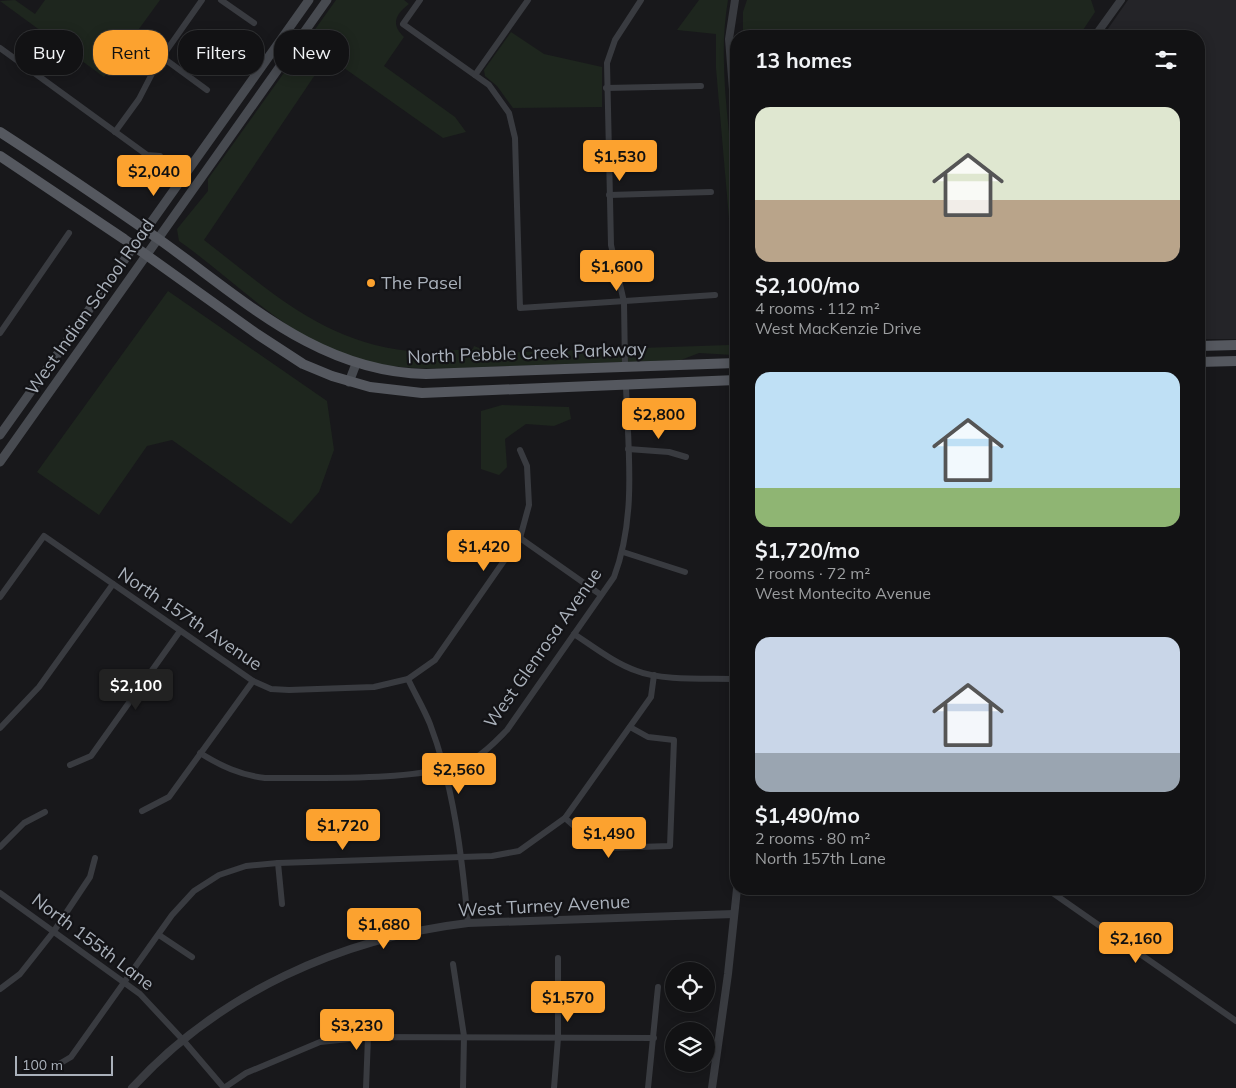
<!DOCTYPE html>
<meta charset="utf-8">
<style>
body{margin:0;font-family:Mulish,sans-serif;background:#1b1b1d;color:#f1f3f6;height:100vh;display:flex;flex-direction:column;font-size:19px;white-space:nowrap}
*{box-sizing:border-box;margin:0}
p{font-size:16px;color:#9c9ea0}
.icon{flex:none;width:28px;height:28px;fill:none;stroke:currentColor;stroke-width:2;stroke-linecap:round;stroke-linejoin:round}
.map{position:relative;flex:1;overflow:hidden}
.panel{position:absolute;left:730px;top:30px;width:475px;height:865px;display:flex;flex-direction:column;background:#121214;border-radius:20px;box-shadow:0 2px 12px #0003,0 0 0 1px #313234}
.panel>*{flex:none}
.banner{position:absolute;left:15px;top:30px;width:475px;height:45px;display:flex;gap:10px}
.buttons{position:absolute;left:665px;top:962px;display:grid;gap:10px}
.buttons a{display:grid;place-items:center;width:50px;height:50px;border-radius:50%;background:#121214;box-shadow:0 2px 12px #0003,0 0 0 1px #313234;font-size:25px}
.scale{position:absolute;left:15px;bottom:12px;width:98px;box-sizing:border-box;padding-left:5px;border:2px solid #aab1bb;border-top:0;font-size:14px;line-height:18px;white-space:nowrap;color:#aab1bb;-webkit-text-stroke:4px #131316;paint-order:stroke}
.price{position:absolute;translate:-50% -42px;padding:0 11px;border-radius:5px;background:#fca22f;color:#111;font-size:16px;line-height:32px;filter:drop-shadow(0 1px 2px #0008)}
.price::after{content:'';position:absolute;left:50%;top:30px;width:15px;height:11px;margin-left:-8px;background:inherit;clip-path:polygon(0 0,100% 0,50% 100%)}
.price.selected{background:#222;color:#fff}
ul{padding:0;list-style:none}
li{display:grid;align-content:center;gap:10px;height:265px;padding:0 25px}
li span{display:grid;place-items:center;height:155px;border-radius:15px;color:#555}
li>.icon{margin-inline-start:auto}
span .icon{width:90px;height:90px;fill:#fffc;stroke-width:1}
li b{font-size:21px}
h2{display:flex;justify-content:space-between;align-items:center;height:60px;padding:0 25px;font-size:21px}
.tag{padding:0 18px;border-radius:20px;background:#121214;box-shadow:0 2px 12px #0003,0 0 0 1px #313234;font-size:18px;line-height:45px}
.tag.selected{background:#fca22f;color:#111}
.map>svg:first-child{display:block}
.built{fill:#242428}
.green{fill:#1e261e}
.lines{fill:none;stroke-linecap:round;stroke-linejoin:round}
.minor{stroke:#393b40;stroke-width:6}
.tertiary{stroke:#393b40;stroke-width:8}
.secondary{stroke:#474a50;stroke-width:9}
.primary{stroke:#55585f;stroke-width:10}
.poi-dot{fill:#fca22f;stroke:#131316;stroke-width:2}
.labels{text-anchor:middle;stroke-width:4.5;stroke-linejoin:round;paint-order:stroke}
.poi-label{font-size:18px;fill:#aab1bb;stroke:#131316;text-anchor:start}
.street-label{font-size:18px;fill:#aab1bb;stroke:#131316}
</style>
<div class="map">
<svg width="1236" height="1088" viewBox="0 0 1236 1088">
<rect width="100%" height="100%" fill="#18181b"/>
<!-- built -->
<polygon class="built" points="1128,0 1236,0 1236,339 1199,339 1199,36 1103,36"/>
<!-- green -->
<g class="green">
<polygon points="15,0 35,14 45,0 160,0 104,77 0,1"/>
<path d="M336,0H404L409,4C396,14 390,24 404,37L384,66L455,117L466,132L443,138L330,58L325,60L204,240C269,290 323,342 409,351C430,353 452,350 473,349L474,346L492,353L729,345L733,338V265L716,68V34L677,30L699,0H728C716,70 733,141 736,212C739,258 736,305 736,352L733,355L699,353L681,360C623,362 565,364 507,366C452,368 395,374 343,354C279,330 233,279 179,241L177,229L208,191V179Z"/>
<polygon points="747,0 1091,0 1095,12 1079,36 743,36 743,12"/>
<polygon points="511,32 544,54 602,67 602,107 513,108 497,86 485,76 484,70"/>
<polygon points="168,291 327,401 334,450 319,492 291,524 172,440 147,446 99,515 37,472"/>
<polygon points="502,405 569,407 571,419 554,426 526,424 505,439 507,467 499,475 481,469 481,411"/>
</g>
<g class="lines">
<!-- minor -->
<g class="minor">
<polyline points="221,0 254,23"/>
<polyline points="420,0 403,24 489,85 509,113 515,138 520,308 715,295"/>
<polyline points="0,48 147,155 160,156"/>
<polyline points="162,57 207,90"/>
<polyline points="475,75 528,0"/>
<polyline points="606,88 701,86"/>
<polyline points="115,132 139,99 157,64 202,0"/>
<polyline points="609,195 711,192"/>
<polyline points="0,333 69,233"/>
<polyline points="625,366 624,302 611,245 607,63 615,40 641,0"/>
<polyline points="628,449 669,452 686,457"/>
<polyline points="520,538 601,595"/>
<polyline points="623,552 685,572"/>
<polyline points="0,597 44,536 253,681 271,689 289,690 374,687 408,679 435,660 520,538 529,505 527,466 520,450"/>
<path d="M574,634C594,647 614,663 637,671C661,681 709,678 736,679"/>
<path d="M408,679C415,694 424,709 430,724C454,787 462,857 468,923"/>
<polyline points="0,728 39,687 113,584"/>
<path d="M200,753C221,766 240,775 265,778C322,777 426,783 475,758C487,751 497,740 507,730L614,577C637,516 628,450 626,386"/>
<polyline points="70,765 91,756 180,631"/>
<polyline points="142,811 169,797 253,681"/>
<polyline points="565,818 591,841 607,848 670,846 674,740 648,737 630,727"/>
<polyline points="0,847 24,823 45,812"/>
<polyline points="278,863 282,904"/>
<polyline points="1047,889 1236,1021"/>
<polyline points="0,893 140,994 183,1040 224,1088"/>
<polyline points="159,935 192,957"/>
<polyline points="453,964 464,1036 463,1088"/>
<polyline points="0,989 20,974 54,931 90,877 95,858"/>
<polyline points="365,1014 368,1037 366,1088"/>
<polyline points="54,1067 71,1057 172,915 194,891 219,875 246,866 278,863 492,856 519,851 565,818 651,697 654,675"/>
<polyline points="224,1088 246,1073 320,1042 368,1037 654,1038"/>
<polyline points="554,1088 558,1038 558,958"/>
<polyline points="648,1088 658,987"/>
</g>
<!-- tertiary -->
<g class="tertiary">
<polyline points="735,0 729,39 736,128"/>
<polyline points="1095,36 1121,0"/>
<path d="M132,1088C219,993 341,938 468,923L734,914"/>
<polyline points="712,1088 728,974 737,889"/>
</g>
<!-- secondary -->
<g class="secondary">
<polyline points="349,382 356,364"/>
<polyline points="0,435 309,0"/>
<polyline points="0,462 327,0"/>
</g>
<!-- primary -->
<g class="primary">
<path d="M0,132C54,167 107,203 160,240C243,299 318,372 426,374L736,363"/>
<polyline points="0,156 124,239 257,334 303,364 332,376 370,387 422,393 736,380"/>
<polyline points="1199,346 1236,345"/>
<polyline points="1199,362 1236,361"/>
</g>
</g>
<!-- markers -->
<circle class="poi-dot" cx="371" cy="283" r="5"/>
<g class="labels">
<!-- poi labels -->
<g class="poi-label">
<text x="381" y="289">The Pasel</text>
</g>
<!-- street labels -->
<g class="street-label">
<text transform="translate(90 307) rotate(-55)" y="6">West Indian School Road</text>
<text transform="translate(527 353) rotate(-2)" y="6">North Pebble Creek Parkway</text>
<text transform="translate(190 619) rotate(34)" y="6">North 157th Avenue</text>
<text transform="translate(543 648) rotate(-55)" y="6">West Glenrosa Avenue</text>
<text transform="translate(544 906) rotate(-3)" y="6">West Turney Avenue</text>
<text transform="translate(93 942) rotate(37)" y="6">North 155th Lane</text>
</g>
</g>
</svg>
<div class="buttons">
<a><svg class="icon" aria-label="locate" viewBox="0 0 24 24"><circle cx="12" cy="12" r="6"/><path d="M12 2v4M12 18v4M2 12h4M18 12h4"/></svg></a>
<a><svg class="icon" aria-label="layers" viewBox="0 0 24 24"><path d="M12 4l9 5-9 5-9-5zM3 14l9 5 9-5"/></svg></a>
</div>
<div class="scale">100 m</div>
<b class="price" style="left:620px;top:182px">$1,530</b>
<b class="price" style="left:154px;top:197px">$2,040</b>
<b class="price" style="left:617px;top:292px">$1,600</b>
<b class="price" style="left:659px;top:440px">$2,800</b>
<b class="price" style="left:484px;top:572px">$1,420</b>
<b class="price selected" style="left:136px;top:711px">$2,100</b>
<b class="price" style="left:459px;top:795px">$2,560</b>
<b class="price" style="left:343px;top:851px">$1,720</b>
<b class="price" style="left:609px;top:859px">$1,490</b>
<b class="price" style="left:384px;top:950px">$1,680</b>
<b class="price" style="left:1136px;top:964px">$2,160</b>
<b class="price" style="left:568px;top:1023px">$1,570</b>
<b class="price" style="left:357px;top:1051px">$3,230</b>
<div class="banner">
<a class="tag">Buy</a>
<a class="tag selected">Rent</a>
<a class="tag">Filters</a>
<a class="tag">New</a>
</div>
<section class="panel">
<h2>13 homes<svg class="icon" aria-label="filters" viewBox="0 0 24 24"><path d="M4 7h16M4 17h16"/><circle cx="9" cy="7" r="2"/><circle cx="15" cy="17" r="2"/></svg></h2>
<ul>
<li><span style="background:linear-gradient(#dfe7d0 60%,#b9a48a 0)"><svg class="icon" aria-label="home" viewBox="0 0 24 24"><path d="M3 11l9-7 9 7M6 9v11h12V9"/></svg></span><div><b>$2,100/mo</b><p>4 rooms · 112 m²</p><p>West MacKenzie Drive</p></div></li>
<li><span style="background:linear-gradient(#bfe0f5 75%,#8fb573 0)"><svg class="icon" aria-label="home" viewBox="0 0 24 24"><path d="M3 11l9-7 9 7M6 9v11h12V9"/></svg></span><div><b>$1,720/mo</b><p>2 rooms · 72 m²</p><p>West Montecito Avenue</p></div></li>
<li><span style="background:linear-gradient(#c9d6e8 75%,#9aa5b1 0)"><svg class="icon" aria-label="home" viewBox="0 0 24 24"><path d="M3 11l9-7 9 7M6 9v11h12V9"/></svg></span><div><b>$1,490/mo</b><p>2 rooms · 80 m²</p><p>North 157th Lane</p></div></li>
</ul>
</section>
</div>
